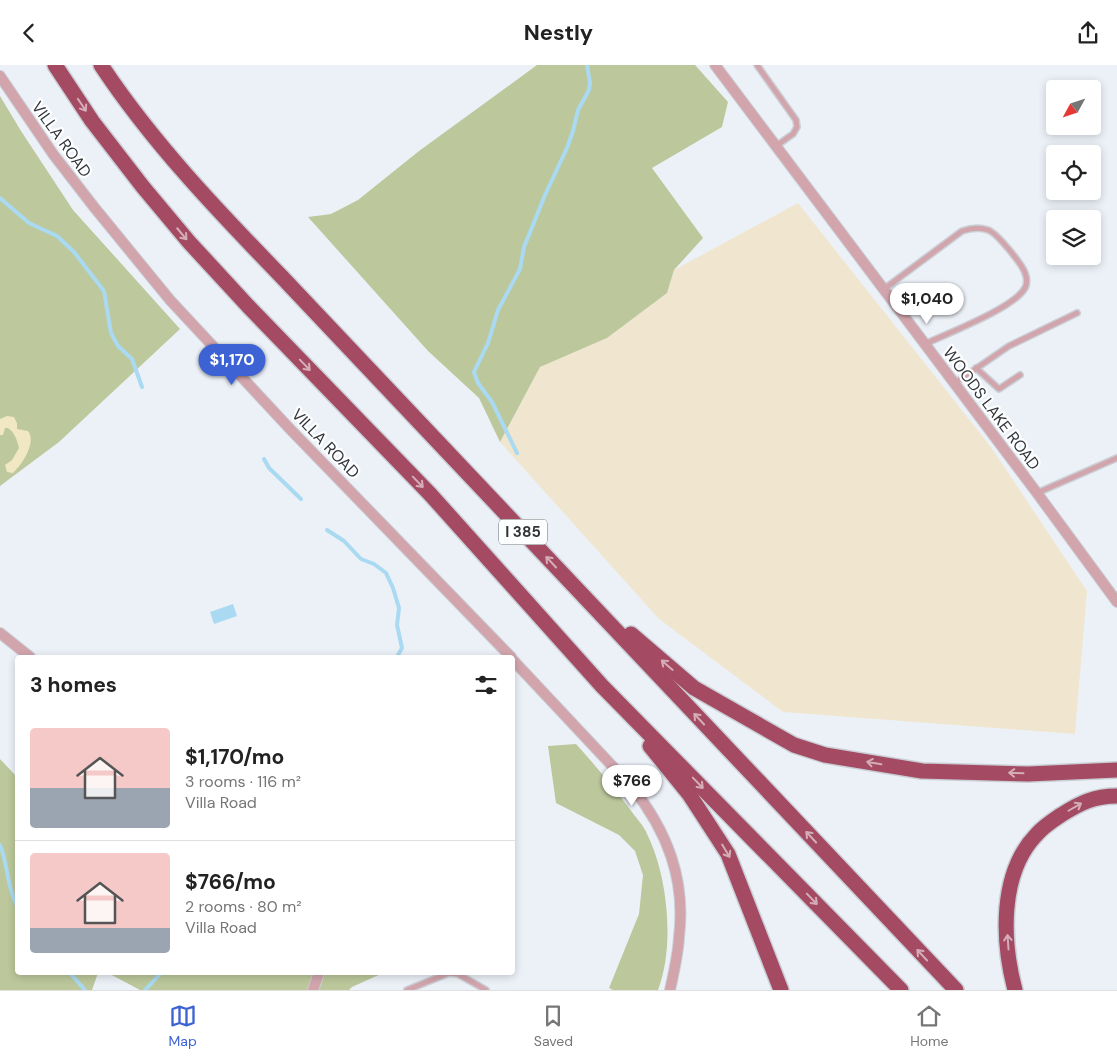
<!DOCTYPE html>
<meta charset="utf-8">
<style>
body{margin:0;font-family:"DM Sans",sans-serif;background:#f6f6f6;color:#222;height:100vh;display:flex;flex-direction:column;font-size:19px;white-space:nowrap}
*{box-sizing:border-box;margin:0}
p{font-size:16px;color:#767676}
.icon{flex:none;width:28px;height:28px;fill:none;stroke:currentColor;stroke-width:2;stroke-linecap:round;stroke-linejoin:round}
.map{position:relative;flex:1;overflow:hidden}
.drawer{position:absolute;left:15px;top:590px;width:500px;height:320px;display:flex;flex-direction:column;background:#fff;border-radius:5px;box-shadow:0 2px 8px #0003}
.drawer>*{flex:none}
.needle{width:32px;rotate:230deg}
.fabs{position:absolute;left:1046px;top:15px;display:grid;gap:10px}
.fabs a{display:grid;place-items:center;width:55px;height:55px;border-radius:5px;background:#fff;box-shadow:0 2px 8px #0003;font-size:25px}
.price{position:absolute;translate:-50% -42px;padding:0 11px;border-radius:18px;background:#fff;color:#222;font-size:16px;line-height:32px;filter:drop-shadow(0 1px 2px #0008)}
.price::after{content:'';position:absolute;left:50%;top:30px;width:15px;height:11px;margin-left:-8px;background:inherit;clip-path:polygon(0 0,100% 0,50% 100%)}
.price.on{background:#3c62d3;color:#fff}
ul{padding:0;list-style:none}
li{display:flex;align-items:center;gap:15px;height:125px;padding:0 15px}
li+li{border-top:1px solid #e0e0e0}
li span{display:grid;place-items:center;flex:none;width:140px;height:100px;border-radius:5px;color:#555}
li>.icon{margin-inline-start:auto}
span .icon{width:60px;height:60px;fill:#fffc;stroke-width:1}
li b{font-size:21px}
h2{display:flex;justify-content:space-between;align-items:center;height:60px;padding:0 15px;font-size:21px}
header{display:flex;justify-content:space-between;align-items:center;height:65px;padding:0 15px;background:#fff;font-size:22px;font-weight:700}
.tabs{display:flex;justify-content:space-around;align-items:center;height:70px;border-top:1px solid #e0e0e0;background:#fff;font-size:14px;color:#767676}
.tabs a{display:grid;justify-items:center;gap:2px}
.tabs .on{color:#3c62d3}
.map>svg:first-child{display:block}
.commercial{fill:#f0e6d0}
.green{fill:#bdc89c}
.forest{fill:#bcc89b}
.sand{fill:#f1e7c2}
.water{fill:#a9daf2}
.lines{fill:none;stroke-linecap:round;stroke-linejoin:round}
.stream{stroke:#a9daf2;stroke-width:4}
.lane-casing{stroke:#cacfd5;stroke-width:8}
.street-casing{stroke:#cacfd5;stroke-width:12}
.highway-casing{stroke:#cacfd5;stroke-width:18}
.lane{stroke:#d2a5ad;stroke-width:5}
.street{stroke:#d2a5ad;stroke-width:10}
.highway{stroke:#a44a62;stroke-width:15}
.oneway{stroke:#d5adb8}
.labels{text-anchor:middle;stroke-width:4.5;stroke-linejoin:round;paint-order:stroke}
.shield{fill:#fdfeff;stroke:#6e7072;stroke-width:1}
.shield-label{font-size:15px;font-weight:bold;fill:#313336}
.street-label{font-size:16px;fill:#313336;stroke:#fdfeff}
</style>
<header><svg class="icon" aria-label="back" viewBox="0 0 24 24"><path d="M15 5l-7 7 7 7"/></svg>Nestly<svg class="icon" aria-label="share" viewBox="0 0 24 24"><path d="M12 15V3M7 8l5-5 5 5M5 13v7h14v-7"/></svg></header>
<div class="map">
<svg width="1117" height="925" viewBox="0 0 1117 925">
<rect width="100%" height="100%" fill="#ecf1f8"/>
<!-- commercial -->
<polygon class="commercial" points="798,138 991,382 1087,526 1075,669 783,647 659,554 500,377 540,302 607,273 667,228 674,205"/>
<!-- green -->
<polygon class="green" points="0,31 21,66 73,145 180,264 59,377 0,421"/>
<!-- forest -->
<g class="forest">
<polygon points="537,0 695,0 728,37 722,62 652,103 703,173 674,205 667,228 607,273 540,302 500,377 479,333 428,286 308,152 331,149 358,135 419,86"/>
<path d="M576,679C596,701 614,723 632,747C637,754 644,761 647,769C668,811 675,881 658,925H613L609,923L639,849L643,810L635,786L619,770L556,738L548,681Z"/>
<polygon points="0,694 17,712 18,908 98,908 92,925 0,925"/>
<polygon points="108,908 383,908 352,922 349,925 140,925"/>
</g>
<!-- sand -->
<path class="sand" d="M7,351L14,352L17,358V364L28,366C37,377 22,400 13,408L7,407L5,400L12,395L19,383C17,375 15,368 8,363H5L3,370H0V354Z"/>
<!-- water -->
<polygon class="water" points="233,539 237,551 214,559 210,547"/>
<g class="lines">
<!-- stream -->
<g class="stream">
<polyline points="0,133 29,158 57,171 74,187 104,226 111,268 118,281 132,294 142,322"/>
<polyline points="517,388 492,337 478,318 474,307 488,278 498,245 520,204 524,182 545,130 567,83 573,66 578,45 589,25 590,18 587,0"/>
<polyline points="264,394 269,403 301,434"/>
<polyline points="327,465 344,476 361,494 374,499 386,508 393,523 399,543 397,560 402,583 398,590"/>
<path d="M0,780C8,799 7,824 18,842"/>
<polyline points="70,908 85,925"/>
<polyline points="145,925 161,908"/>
</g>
<!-- lane casing -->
<g class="lane-casing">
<g id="lane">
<polyline points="757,0 796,55 797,62 793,69 776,81"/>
<path d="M884,224L962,166C971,163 979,162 988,165C997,168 1022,199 1025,208C1027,213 1027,219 1025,223C1014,243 948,268 925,279"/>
<polyline points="976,303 999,324 1020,310"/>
<polyline points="955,318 1009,281 1077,248"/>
<polyline points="1037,428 1117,393"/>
<polyline points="407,925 449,908 458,909 486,925"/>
</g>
</g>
<!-- street casing -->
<g class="street-casing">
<g id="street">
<polyline points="715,0 1037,428 1117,537"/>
<polyline points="0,11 53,89 94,142 170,235 290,364 511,592"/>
<polyline points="0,568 30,592"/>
<path d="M512,594L632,722C667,766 686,814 679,872C678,890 674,907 670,925"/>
<polyline points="313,925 319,908"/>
</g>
</g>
<!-- highway casing -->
<g class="highway-casing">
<g id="highway">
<polyline points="55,0 92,56 143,122 189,177 248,241 430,429 602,621 901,925"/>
<path d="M101,0C152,77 217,145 281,211L956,925"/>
<polyline points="631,569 694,623 794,680 825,690 922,706 1028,709 1117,705"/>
<polyline points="650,681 689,729 728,789 781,925"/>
<path d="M1015,925C1002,876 999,808 1037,769C1044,761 1052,756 1061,750C1080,738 1094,731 1117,731"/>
</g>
</g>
<!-- lane -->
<use href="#lane" class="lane"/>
<!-- street -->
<use href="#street" class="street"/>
<!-- highway -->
<use href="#highway" class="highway"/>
</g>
<!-- one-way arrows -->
<defs><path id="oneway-shaft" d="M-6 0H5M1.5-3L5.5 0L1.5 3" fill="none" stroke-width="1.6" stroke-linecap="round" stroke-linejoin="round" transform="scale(1.25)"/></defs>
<g class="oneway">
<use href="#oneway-shaft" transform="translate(82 40) rotate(56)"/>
<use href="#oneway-shaft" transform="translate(182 169) rotate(50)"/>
<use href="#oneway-shaft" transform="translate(305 300) rotate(46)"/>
<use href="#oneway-shaft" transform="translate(418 417) rotate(46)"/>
<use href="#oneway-shaft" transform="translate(551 497) rotate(-133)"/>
<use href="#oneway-shaft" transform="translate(667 600) rotate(-139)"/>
<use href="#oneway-shaft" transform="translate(699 654) rotate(-133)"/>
<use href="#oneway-shaft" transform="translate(874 698) rotate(-170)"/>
<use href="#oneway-shaft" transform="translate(1016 708) rotate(-178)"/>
<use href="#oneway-shaft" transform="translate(698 718) rotate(46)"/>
<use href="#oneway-shaft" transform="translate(1075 742) rotate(-30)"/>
<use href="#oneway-shaft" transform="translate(811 772) rotate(-133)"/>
<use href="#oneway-shaft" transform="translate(726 786) rotate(59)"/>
<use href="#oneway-shaft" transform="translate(812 834) rotate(46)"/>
<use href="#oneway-shaft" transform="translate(1008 877) rotate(-94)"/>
<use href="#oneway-shaft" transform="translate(922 890) rotate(-133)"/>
</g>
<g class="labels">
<!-- shield labels -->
<rect class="shield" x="499" y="454.5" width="48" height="25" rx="4"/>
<g class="shield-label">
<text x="523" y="472">I 385</text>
</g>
<!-- street labels -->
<g class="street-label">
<text transform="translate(62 74) rotate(54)" y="6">VILLA ROAD</text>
<text transform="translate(992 343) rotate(53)" y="6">WOODS LAKE ROAD</text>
<text transform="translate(326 378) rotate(46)" y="6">VILLA ROAD</text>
</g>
</g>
</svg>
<div class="fabs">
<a><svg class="needle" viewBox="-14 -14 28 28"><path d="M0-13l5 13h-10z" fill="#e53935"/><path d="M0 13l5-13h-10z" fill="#767676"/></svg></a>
<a><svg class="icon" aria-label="locate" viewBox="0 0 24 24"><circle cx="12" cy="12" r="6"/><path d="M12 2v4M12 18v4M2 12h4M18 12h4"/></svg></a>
<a><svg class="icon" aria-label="layers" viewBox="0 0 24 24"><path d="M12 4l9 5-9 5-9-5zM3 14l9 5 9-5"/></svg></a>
</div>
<b class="price" style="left:927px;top:260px">$1,040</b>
<b class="price on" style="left:232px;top:321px">$1,170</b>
<b class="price" style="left:632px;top:742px">$766</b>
<section class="drawer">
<h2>3 homes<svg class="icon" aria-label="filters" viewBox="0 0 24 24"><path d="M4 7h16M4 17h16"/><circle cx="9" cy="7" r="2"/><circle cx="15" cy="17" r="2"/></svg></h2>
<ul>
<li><span style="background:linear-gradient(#f6c9c9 60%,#9aa5b1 0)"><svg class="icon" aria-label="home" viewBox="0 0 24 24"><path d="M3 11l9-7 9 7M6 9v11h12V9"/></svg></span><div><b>$1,170/mo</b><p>3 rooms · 116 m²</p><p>Villa Road</p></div></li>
<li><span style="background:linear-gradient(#f6c9c9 75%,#9aa5b1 0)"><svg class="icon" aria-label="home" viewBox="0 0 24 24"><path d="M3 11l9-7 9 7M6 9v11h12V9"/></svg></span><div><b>$766/mo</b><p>2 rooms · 80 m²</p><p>Villa Road</p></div></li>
</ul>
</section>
</div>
<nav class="tabs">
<a class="on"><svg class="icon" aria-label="map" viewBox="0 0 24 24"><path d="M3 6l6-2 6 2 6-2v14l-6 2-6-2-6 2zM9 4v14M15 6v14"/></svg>Map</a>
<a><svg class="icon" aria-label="saved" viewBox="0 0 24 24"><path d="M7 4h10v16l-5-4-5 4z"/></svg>Saved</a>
<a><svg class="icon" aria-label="home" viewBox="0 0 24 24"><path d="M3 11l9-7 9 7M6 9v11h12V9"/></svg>Home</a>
</nav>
